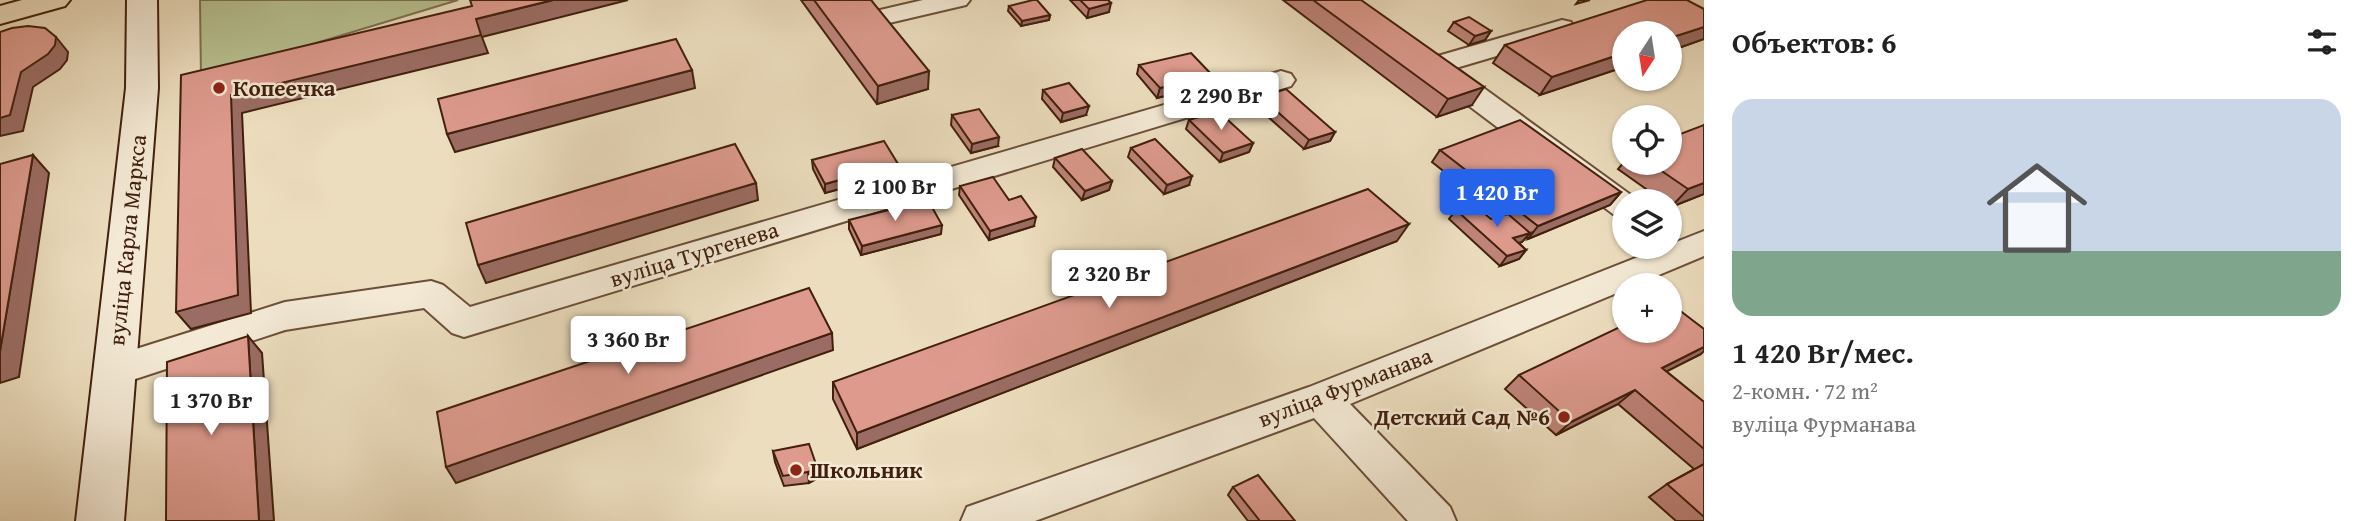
<!DOCTYPE html>
<html lang="ru">
<meta charset="utf-8">
<style>
body{margin:0;font-family:"Gentium Book Plus",serif;background:#f2f2f2;color:#222;height:100vh;display:flex;flex-direction:column;font-size:26px;white-space:nowrap}
*{box-sizing:border-box;margin:0}
p{font-size:23px;color:#767676}
.icon{flex:none;width:38px;height:38px;fill:none;stroke:currentColor;stroke-width:2;stroke-linecap:round;stroke-linejoin:round}
.map{position:relative;flex:1;overflow:hidden}
.side{display:flex;flex-direction:column;background:#fff;width:665px}
.side>*{flex:none}
.needle{width:46px;rotate:192deg}
.tools{position:absolute;left:1612px;top:21px;display:grid;gap:14px}
.tools a{display:grid;place-items:center;width:70px;height:70px;border-radius:50%;background:#fff;box-shadow:0 2px 5px #0004;font-size:35px}
.price{position:absolute;translate:-50% -60px;padding:0 16px;border-radius:7px;background:#fff;color:#222;font-size:23px;line-height:46px;filter:drop-shadow(0 2px 4px #0008)}
.price::after{content:'';position:absolute;left:50%;top:42px;width:21px;height:16px;margin-left:-10px;background:inherit;clip-path:polygon(0 0,100% 0,50% 100%)}
.price.active{background:#2563eb;color:#fff}
ul{padding:0;list-style:none}
li{display:grid;align-content:center;gap:14px;height:371px;padding:0 28px}
li span{display:grid;place-items:center;height:217px;border-radius:21px;color:#555}
li>.icon{margin-inline-start:auto}
span .icon{width:126px;height:126px;fill:#fffc;stroke-width:1}
li b{font-size:30px}
h2{display:flex;justify-content:space-between;align-items:center;height:84px;padding:0 28px;font-size:30px}
main{display:flex;flex:1;min-height:0}
.map>svg:first-child{display:block}
.green{fill:#b8c191;stroke:#7d704f;stroke-width:2}
.lines{fill:none;stroke-linecap:round;stroke-linejoin:round}
.minor-casing{stroke:#6c4f39;stroke-width:4}
.secondary-casing{stroke:#42200d;stroke-width:4}
.primary-casing{stroke:#42200d;stroke-width:4}
.minor{fill:#f3e9d5;fill-rule:evenodd}
.secondary{fill:#f3e9d5;fill-rule:evenodd}
.primary{fill:#ecddbe;fill-rule:evenodd}
.wall{fill:#be8479;stroke:#42200d;stroke-width:2}
.shaded-wall{fill:#9b6c63;stroke:#42200d;stroke-width:2}
.building{fill:#dd9a8d;stroke:#42200d;stroke-width:2}
.poi-dot{fill:#8f2418;stroke:#f3e9d5;stroke-width:2.5}
.labels{text-anchor:middle;stroke-width:5;stroke-linejoin:round;paint-order:stroke}
.poi-label{font-size:23px;font-weight:bold;fill:#42200d;stroke:#f3e9d5;text-anchor:start}
.street-label{font-size:23px;fill:#42200d;stroke:#f3e9d5}
</style>
<main>
<div class="map">
<svg width="1704" height="521" viewBox="0 0 1704 521">
<rect width="100%" height="100%" fill="#ecddbe"/>
<filter id="stains"><feTurbulence type="fractalNoise" baseFrequency=".00286" numOctaves="4"/><feColorMatrix values="0 0 0 0 .2 0 0 0 0 .09 0 0 0 0 .02 0 0 0 .5 -.17"/></filter>
<radialGradient id="worn" r=".72"><stop offset=".6" stop-color="#630" stop-opacity="0"/><stop offset="1" stop-color="#630" stop-opacity=".3"/></radialGradient>
<!-- green -->
<polygon class="green" points="200,0 458,0 201,78"/>
<g class="lines">
<!-- minor casing -->
<g class="minor-casing">
<g id="minor">
<polygon points="923,0 970,0 966,5 889,23 880,20 876,15 880,10"/>
<polygon points="1562,20 1571,22 1575,28 1571,34 1456,68 1635,198 1637,201 1624,201 1624,217 1613,214 1424,72 1420,66 1424,60"/>
<polygon points="1281,71 1291,74 1295,80 1291,86 464,337 452,333 424,308 285,330 114,386 101,382 96,371 101,360 285,302 431,281 443,285 470,307"/>
<polygon points="1704,231 1704,256 1635,285 1624,285 1624,290 1350,404 1450,507 1456,521 1408,521 1314,418 1035,521 961,521 967,507 1309,387"/>
</g>
</g>
<!-- secondary casing -->
<g class="secondary-casing">
<polygon id="secondary" points="127,0 157,0 158,88 124,521 76,521 126,88"/>
</g>
<!-- primary casing -->
<g class="primary-casing">
<polygon id="primary" points="22,0 70,0 65,6 0,24 0,6"/>
</g>
<!-- minor -->
<use href="#minor" class="minor"/>
<!-- secondary -->
<use href="#secondary" class="secondary"/>
<!-- primary -->
<use href="#primary" class="primary"/>
</g>
<!-- wall -->
<g class="wall">
<polygon points="801,0 871,0 928,89 877,104"/>
<polygon points="1070,0 1108,0 1109,12 1087,18"/>
<polygon points="1283,0 1361,0 1472,105 1437,117"/>
<polygon points="1009,6 1050,15 1049,20 1021,26 1008,11"/>
<polygon points="1704,9 1704,39 1670,51 1624,33 1624,67 1540,95 1493,63 1505,45"/>
<polygon points="1454,22 1491,31 1485,40 1469,45 1448,31"/>
<polygon points="1139,65 1209,85 1157,98 1137,74"/>
<polygon points="1043,90 1086,115 1061,122 1042,99"/>
<polygon points="1261,97 1335,132 1330,141 1304,149 1257,107"/>
<polygon points="952,115 998,146 971,153 951,125"/>
<polygon points="1189,120 1253,143 1249,152 1220,162 1186,129"/>
<polygon points="1704,125 1704,194 1671,207 1670,206 1670,201 1663,201 1618,169 1624,162 1624,163 1670,163"/>
<polygon points="1131,148 1189,185 1164,194 1128,157"/>
<polygon points="1440,150 1621,192 1610,205 1528,239 1526,237 1522,242 1519,243 1526,250 1519,259 1500,266 1449,219 1456,210 1491,219 1500,216 1432,162"/>
<polygon points="1055,158 1112,181 1109,190 1082,200 1053,167"/>
<polygon points="812,160 898,164 898,173 825,193 813,169"/>
<polygon points="960,186 1009,200 1034,226 989,240 959,195"/>
<polygon points="849,220 941,234 861,255 849,229"/>
<polygon points="1397,241 857,449 833,399 833,382"/>
<polygon points="1701,354 1666,371 1704,402 1704,521 1676,521 1649,497 1667,484 1694,469 1618,404 1556,435 1505,389 1519,375"/>
<polygon points="773,451 818,478 809,483 784,486 775,462"/>
<polygon points="1233,487 1295,521 1248,521 1228,495"/>
</g>
<!-- shaded-wall -->
<g class="shaded-wall">
<polygon points="553,0 628,0 482,37 488,53 242,113 251,313 191,329 176,312 231,95 476,19"/>
<polygon points="1579,0 1590,0 1576,4"/>
<polygon points="1111,3 1109,12 1087,18 1089,9"/>
<polygon points="1050,15 1049,20 1021,26 1022,21"/>
<polygon points="1704,27 1704,39 1670,51 1670,38"/>
<polygon points="1491,31 1485,40 1469,45 1475,36"/>
<polygon points="56,37 68,52 67,60 60,69 33,87 23,131 0,136 0,118 21,72"/>
<polygon points="1624,53 1624,67 1540,95 1552,77"/>
<polygon points="692,70 695,88 455,152 447,134"/>
<polygon points="929,71 928,89 877,104 878,86"/>
<polygon points="1213,76 1209,85 1157,98 1160,88"/>
<polygon points="1484,87 1472,105 1437,117 1448,99"/>
<polygon points="1089,106 1086,115 1061,122 1063,113"/>
<polygon points="1335,132 1330,141 1304,149 1309,140"/>
<polygon points="999,137 998,146 971,153 972,144"/>
<polygon points="1253,143 1249,152 1220,162 1223,153"/>
<polygon points="33,155 49,173 19,377 0,383 0,351"/>
<polygon points="898,164 898,173 825,193 825,184"/>
<polygon points="1192,176 1189,185 1164,194 1167,185"/>
<polygon points="1112,181 1109,190 1082,200 1085,191"/>
<polygon points="756,183 758,200 486,283 478,265"/>
<polygon points="1704,183 1704,194 1671,207 1688,189"/>
<polygon points="1621,192 1610,205 1528,239 1538,226"/>
<polygon points="1036,217 1034,226 989,240 990,231"/>
<polygon points="1409,224 1397,241 857,449 857,433"/>
<polygon points="942,225 941,234 861,255 862,246"/>
<polygon points="1530,233 1522,242 1506,247 1513,238"/>
<polygon points="1526,250 1519,259 1500,266 1507,256"/>
<polygon points="832,333 833,350 456,483 446,467"/>
<polygon points="248,336 262,353 274,521 259,521"/>
<polygon points="1704,347 1704,351 1701,354 1646,382 1662,368"/>
<polygon points="1635,390 1618,404 1556,435 1571,422"/>
<polygon points="817,467 818,478 809,483 808,472"/>
</g>
<!-- building -->
<g class="building">
<polygon points="470,0 553,0 476,19 481,35 231,95 238,295 176,312 181,75 472,6"/>
<polygon points="814,0 871,0 929,71 878,86"/>
<polygon points="1033,0 1037,0 1050,15 1022,21 1009,6"/>
<polygon points="1080,0 1108,0 1111,3 1089,9"/>
<polygon points="1313,0 1361,0 1484,87 1448,99"/>
<polygon points="1647,0 1687,0 1704,9 1704,27 1670,38 1670,33 1624,33 1624,53 1552,77 1505,45"/>
<polygon points="1469,17 1491,31 1475,36 1454,22"/>
<polygon points="28,26 45,28 56,37 55,45 48,54 21,72 10,115 0,118 0,32 12,28"/>
<polygon points="676,39 692,70 447,134 438,99"/>
<polygon points="1191,53 1213,76 1160,88 1139,65"/>
<polygon points="1069,83 1089,106 1063,113 1043,90"/>
<polygon points="1286,89 1335,132 1309,140 1261,97"/>
<polygon points="979,109 999,137 972,144 952,115"/>
<polygon points="1218,111 1253,143 1223,153 1189,120"/>
<polygon points="1520,120 1621,192 1538,226 1440,150"/>
<polygon points="1704,125 1704,183 1688,189 1650,163 1670,163 1670,138"/>
<polygon points="1155,139 1192,176 1167,185 1131,148"/>
<polygon points="884,141 898,164 825,184 812,160"/>
<polygon points="735,144 756,183 478,265 466,223"/>
<polygon points="1082,149 1112,181 1085,191 1055,158"/>
<polygon points="33,155 0,351 0,164"/>
<polygon points="993,177 1009,200 1021,196 1036,217 990,231 960,186"/>
<polygon points="1368,189 1409,224 857,433 833,382"/>
<polygon points="928,200 942,225 862,246 849,220"/>
<polygon points="1474,205 1491,219 1508,214 1530,233 1513,238 1526,250 1507,256 1456,210"/>
<polygon points="809,288 832,333 446,467 437,412"/>
<polygon points="1670,303 1704,329 1704,347 1662,368 1704,402 1704,449 1635,390 1571,422 1519,375 1624,325 1624,331 1670,331"/>
<polygon points="248,336 259,521 166,521 167,362"/>
<polygon points="809,444 817,467 808,472 783,476 773,451"/>
<polygon points="1704,464 1704,517 1667,484"/>
<polygon points="1258,475 1295,521 1260,521 1233,487"/>
</g>
<!-- markers -->
<g class="poi-dot">
<circle cx="219" cy="88" r="7"/>
<circle cx="1564" cy="417" r="7"/>
<circle cx="796" cy="470" r="7"/>
</g>
<g class="labels">
<!-- poi labels -->
<g class="poi-label">
<text x="233" y="96">Копеечка</text>
<text x="1550" y="425" text-anchor="end">Детский Сад №6</text>
<text x="810" y="478">Школьник</text>
</g>
<!-- street labels -->
<g class="street-label">
<text transform="translate(127 240) rotate(-84)" y="8">вуліца Карла Маркса</text>
<text transform="translate(694 254) rotate(-17)" y="8">вуліца Тургенева</text>
<text transform="translate(1345 387) rotate(-21)" y="8">вуліца Фурманава</text>
</g>
</g>
<rect width="100%" height="100%" filter="url(#stains)"/>
<rect width="100%" height="100%" fill="url(#worn)"/>
</svg>
<div class="tools">
<a><svg class="needle" viewBox="-14 -14 28 28"><path d="M0-13l5 13h-10z" fill="#e53935"/><path d="M0 13l5-13h-10z" fill="#767676"/></svg></a>
<a><svg class="icon" aria-label="locate" viewBox="0 0 24 24"><circle cx="12" cy="12" r="6"/><path d="M12 2v4M12 18v4M2 12h4M18 12h4"/></svg></a>
<a><svg class="icon" aria-label="layers" viewBox="0 0 24 24"><path d="M12 4l9 5-9 5-9-5zM3 14l9 5 9-5"/></svg></a>
<a>+</a>
</div>
<b class="price" style="left:1221px;top:132px">2 290 Br</b>
<b class="price" style="left:895px;top:223px">2 100 Br</b>
<b class="price active" style="left:1497px;top:229px">1 420 Br</b>
<b class="price" style="left:1109px;top:310px">2 320 Br</b>
<b class="price" style="left:628px;top:376px">3 360 Br</b>
<b class="price" style="left:211px;top:437px">1 370 Br</b>
</div>
<section class="side">
<h2>Объектов: 6<svg class="icon" aria-label="filters" viewBox="0 0 24 24"><path d="M4 7h16M4 17h16"/><circle cx="9" cy="7" r="2"/><circle cx="15" cy="17" r="2"/></svg></h2>
<ul>
<li><span style="background:linear-gradient(#c9d6e8 70%,#7fa58c 0)"><svg class="icon" aria-label="home" viewBox="0 0 24 24"><path d="M3 11l9-7 9 7M6 9v11h12V9"/></svg></span><div><b>1 420 Br/мес.</b><p>2-комн. · 72 m²</p><p>вуліца Фурманава</p></div></li>
</ul>
</section>
</main>
